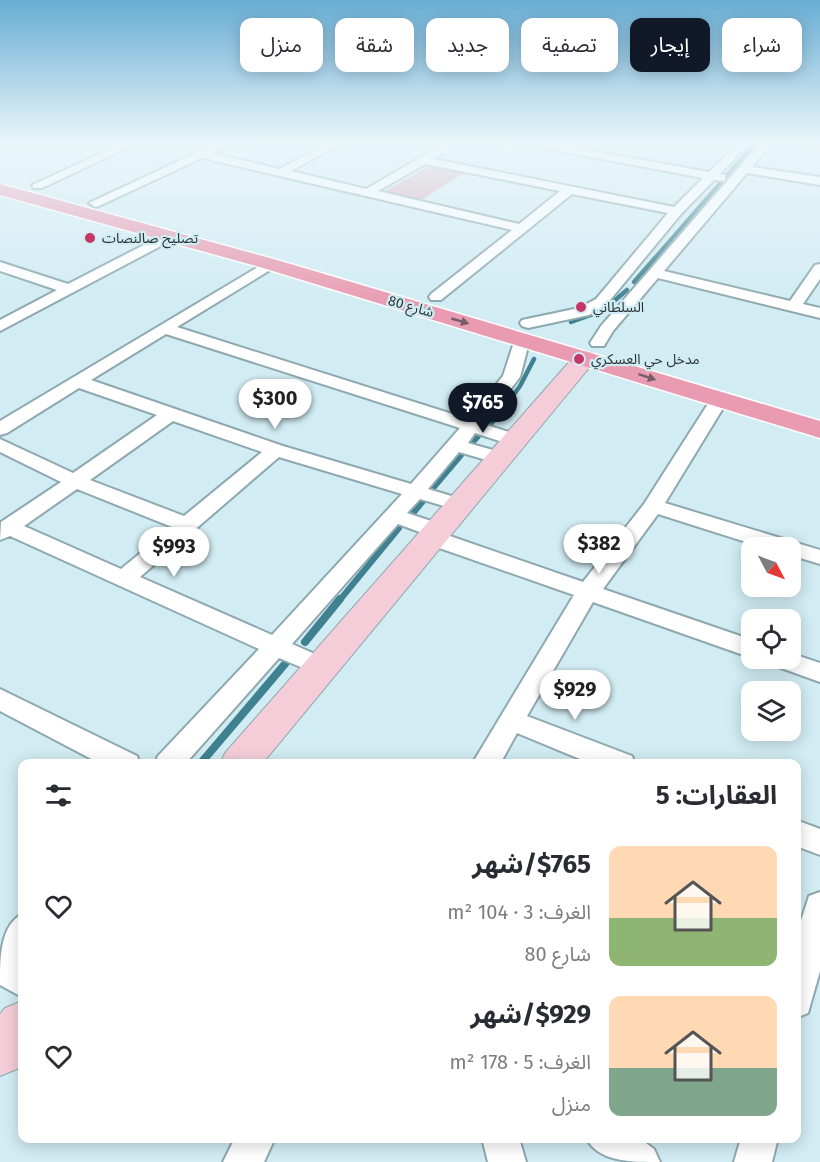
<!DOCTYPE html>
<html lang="ar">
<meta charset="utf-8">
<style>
body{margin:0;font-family:"Fira Sans","Noto Sans Arabic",sans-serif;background:#f2f2f3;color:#2b2b33;direction:rtl;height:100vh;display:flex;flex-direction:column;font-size:22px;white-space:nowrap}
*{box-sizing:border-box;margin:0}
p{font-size:20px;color:#7c7c81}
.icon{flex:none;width:33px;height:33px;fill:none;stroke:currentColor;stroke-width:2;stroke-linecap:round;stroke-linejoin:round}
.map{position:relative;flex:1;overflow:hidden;direction:ltr}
.sheet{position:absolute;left:18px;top:759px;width:783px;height:384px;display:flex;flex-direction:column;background:#fff;border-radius:12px;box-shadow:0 3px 15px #0003;direction:rtl}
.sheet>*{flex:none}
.banner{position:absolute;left:18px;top:18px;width:784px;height:54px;direction:rtl;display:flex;gap:12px}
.needle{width:39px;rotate:131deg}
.buttons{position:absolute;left:741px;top:537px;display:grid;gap:12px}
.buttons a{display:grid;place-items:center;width:60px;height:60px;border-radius:12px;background:#fff;box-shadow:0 3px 15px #0003;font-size:30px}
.price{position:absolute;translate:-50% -51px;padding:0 14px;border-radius:21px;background:#fff;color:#222;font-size:20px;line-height:39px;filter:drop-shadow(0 2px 3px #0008)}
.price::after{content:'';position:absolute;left:50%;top:36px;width:18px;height:14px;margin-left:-9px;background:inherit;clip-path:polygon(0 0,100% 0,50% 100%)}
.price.active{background:#111827;color:#fff}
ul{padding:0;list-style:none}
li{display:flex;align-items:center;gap:18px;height:150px;padding:0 24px}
li span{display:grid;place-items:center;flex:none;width:168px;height:120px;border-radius:12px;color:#555}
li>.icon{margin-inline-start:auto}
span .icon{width:72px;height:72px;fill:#fffc;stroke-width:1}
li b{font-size:26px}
h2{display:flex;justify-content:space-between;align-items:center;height:72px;padding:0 24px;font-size:26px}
.tag{padding:0 21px;border-radius:12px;background:#fff;box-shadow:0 3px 15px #0003;font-size:21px;line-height:54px}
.tag.active{background:#111827;color:#fff}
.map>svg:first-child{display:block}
.green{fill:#d9a6b0}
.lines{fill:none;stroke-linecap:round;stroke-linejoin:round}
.stream-far3{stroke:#3f8190;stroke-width:4}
.stream-far2{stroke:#3f8190;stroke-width:4.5}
.stream-far1{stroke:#3f8190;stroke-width:6}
.stream{stroke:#3f8190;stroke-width:8}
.street-casing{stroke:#8ea8af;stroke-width:4}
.secondary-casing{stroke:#8ea8af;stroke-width:2}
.primary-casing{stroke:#fff;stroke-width:3}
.street{fill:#fff;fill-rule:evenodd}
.secondary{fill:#f4cdd8;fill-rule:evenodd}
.primary{fill:#e99bb1;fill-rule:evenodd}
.oneway{fill:#765d67}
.poi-dot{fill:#c53765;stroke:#d1ecf3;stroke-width:2}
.labels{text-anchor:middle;stroke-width:4.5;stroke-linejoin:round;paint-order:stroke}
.far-poi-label{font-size:14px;fill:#293336;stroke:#d1ecf3;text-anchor:start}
.far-street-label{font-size:14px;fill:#293336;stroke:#d1ecf3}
</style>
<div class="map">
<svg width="820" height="1162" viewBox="0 0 820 1162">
<rect width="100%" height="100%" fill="#d1ecf3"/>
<!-- green -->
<polygon class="green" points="429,166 464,173 421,200 384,192"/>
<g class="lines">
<!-- stream-far3 -->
<g class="stream-far3">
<polyline points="726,176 756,142"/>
<polyline points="654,259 722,181"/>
</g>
<!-- stream-far2 -->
<g class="stream-far2">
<polyline points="634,282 655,258"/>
<polyline points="571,322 602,311 627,290"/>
<polyline points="503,409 520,386 534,359"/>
</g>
<!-- stream-far1 -->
<g class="stream-far1">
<polyline points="489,425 504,407"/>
<polyline points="472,443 478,436"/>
<polyline points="433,488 461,455"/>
<polyline points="414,512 424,500"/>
<polyline points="339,601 399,528"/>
</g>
<!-- stream -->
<g class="stream">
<polyline points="305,642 340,599"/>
<polyline points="200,764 285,664"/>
</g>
<!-- street casing -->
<g class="street-casing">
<g id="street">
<polygon points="126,142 140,142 42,188 34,188 32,185"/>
<path d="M219,142H232L212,153L279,169L331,142H344L291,171L366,189L447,142H459L434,159L674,207L703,178L527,145L522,142H543L709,172L739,142H750L720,174L725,175V181L714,180L681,214L606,305L589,315L528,328L522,326L520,323L522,320L579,308L596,299L668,213L572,194L441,300H431L429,297L431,294L512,230L202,158L99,206L95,207L89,203ZM425,164L560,191L519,224L378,191Z"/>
<polygon points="761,142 772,142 752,167 820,177 820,185 747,173 664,271 790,301 815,265 820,264 820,279 803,304 820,308 820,318 658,278 613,331 604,346 592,346 590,343 601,326"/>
<polygon points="794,142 820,142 820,148 799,145"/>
<polygon points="169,232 174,233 176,236 174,239 0,331 0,320 57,290 0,271 0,262 68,284"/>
<path d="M270,260L277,264L275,267L177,327L468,419L503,376L516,336H528L530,339L520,377L483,424L522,436L524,440L522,444L515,446L475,433L468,443L507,454L510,458L507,462L500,464L459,452L428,489L468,501L471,505L468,509L461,511L420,499L407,513L446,526L450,531L447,535L583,582L644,504L713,396H725L728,400L665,503L820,550V564L790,555V548H765L658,514L603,589L752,640V658L593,602L527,716L632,756L635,764H592L517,733L500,764H472L574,595L425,543L422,538L425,534L398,524L292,644L331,661L334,667L331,673L322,676L279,658L185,764H155L158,756L259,649L10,536L0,540L1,522L61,482L0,452V439L73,473L157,415L79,388L7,433L0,435V421ZM166,334L460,428L411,484L283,446L91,380ZM173,421L262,452L184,516L90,480ZM279,457L402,494L272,635L140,577ZM77,489L172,527L121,569L24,526Z"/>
<polygon points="790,653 820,663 820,682 770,664 767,658 790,658"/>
<polygon points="0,689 137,756 140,764 101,764 0,711"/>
<polygon points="796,820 820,829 820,855 796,846"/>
<polygon points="820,892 820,971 808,1013 796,1018 796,936 809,896"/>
<path d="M22,914V955L19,960L22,962V997L0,985C0,958 0,926 22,914Z"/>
<polygon points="235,1138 275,1138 264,1162 223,1162"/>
<polygon points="482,1138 519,1138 526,1162 488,1162"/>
<path d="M586,1138H639L654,1149L660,1162C630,1162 599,1162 586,1138Z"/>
<polygon points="741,1138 778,1138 772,1162 734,1162"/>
</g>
</g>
<!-- secondary casing -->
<g class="secondary-casing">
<g id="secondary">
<polygon points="585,351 593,353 597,358 593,363 262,764 220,764 225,753 577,353"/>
<polygon points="22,1001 22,1063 17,1069 0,1076 0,1014 5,1008"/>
</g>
</g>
<!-- primary casing -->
<g class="primary-casing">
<polygon id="primary" points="0,184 277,260 820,421 820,438 263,268 0,195"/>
</g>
<!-- street -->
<use href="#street" class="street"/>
<!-- secondary -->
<use href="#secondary" class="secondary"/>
<!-- primary -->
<use href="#primary" class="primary"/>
</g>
<!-- one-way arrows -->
<defs><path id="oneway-solid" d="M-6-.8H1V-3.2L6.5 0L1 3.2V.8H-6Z" transform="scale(1.5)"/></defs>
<g class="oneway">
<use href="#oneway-solid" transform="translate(460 321) rotate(16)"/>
<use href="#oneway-solid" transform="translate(647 377) rotate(18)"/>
</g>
<!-- sky -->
<linearGradient id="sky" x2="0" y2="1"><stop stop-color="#68add4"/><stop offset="0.47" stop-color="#eaf6fa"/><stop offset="1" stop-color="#eaf6fa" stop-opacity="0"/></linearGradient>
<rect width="820" height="304" fill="url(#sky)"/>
<!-- markers -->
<g class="poi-dot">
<circle cx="90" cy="238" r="6"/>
<circle cx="581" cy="307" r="6"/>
<circle cx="579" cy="359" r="6"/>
</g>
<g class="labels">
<!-- far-poi labels -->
<g class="far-poi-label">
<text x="102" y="243">تصليح صالنصات</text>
<text x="593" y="312">السلطاني</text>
<text x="591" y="364">مدخل حي العسكري</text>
</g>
<!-- far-street labels -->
<g class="far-street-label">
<text transform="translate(411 306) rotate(16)" y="5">شارع 80</text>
</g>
</g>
</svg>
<div class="buttons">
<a><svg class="needle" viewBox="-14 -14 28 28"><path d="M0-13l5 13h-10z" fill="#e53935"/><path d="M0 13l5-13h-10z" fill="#7c7c81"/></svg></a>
<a><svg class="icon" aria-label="locate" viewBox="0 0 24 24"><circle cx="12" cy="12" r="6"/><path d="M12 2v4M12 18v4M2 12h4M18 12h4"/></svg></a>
<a><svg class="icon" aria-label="layers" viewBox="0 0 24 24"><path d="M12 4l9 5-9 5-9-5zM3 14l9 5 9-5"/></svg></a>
</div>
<b class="price" style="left:275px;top:430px">$300</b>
<b class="price active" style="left:483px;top:434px">$765</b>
<b class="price" style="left:599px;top:575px">$382</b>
<b class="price" style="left:174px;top:578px">$993</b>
<b class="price" style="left:575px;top:721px">$929</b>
<div class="banner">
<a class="tag">شراء</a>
<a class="tag active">إيجار</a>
<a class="tag">تصفية</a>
<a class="tag">جديد</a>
<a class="tag">شقة</a>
<a class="tag">منزل</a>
</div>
<section class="sheet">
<h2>العقارات: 5<svg class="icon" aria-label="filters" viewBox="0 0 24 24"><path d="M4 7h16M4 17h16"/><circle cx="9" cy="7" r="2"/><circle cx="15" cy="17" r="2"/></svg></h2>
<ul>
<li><span style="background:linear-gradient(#ffd9b3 60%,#8fb573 0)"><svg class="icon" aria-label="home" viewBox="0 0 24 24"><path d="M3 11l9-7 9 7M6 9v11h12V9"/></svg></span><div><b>$765/شهر</b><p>الغرف: 3 · 104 m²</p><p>شارع 80</p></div><svg class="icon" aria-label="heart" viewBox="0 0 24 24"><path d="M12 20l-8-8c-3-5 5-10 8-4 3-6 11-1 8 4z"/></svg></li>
<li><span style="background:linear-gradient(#ffd9b3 60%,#7fa58c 0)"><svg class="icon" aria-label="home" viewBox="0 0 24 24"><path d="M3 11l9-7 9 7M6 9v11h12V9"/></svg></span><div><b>$929/شهر</b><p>الغرف: 5 · 178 m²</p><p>منزل</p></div><svg class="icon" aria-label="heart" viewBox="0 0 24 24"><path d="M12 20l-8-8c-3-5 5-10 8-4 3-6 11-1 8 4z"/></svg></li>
</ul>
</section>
</div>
